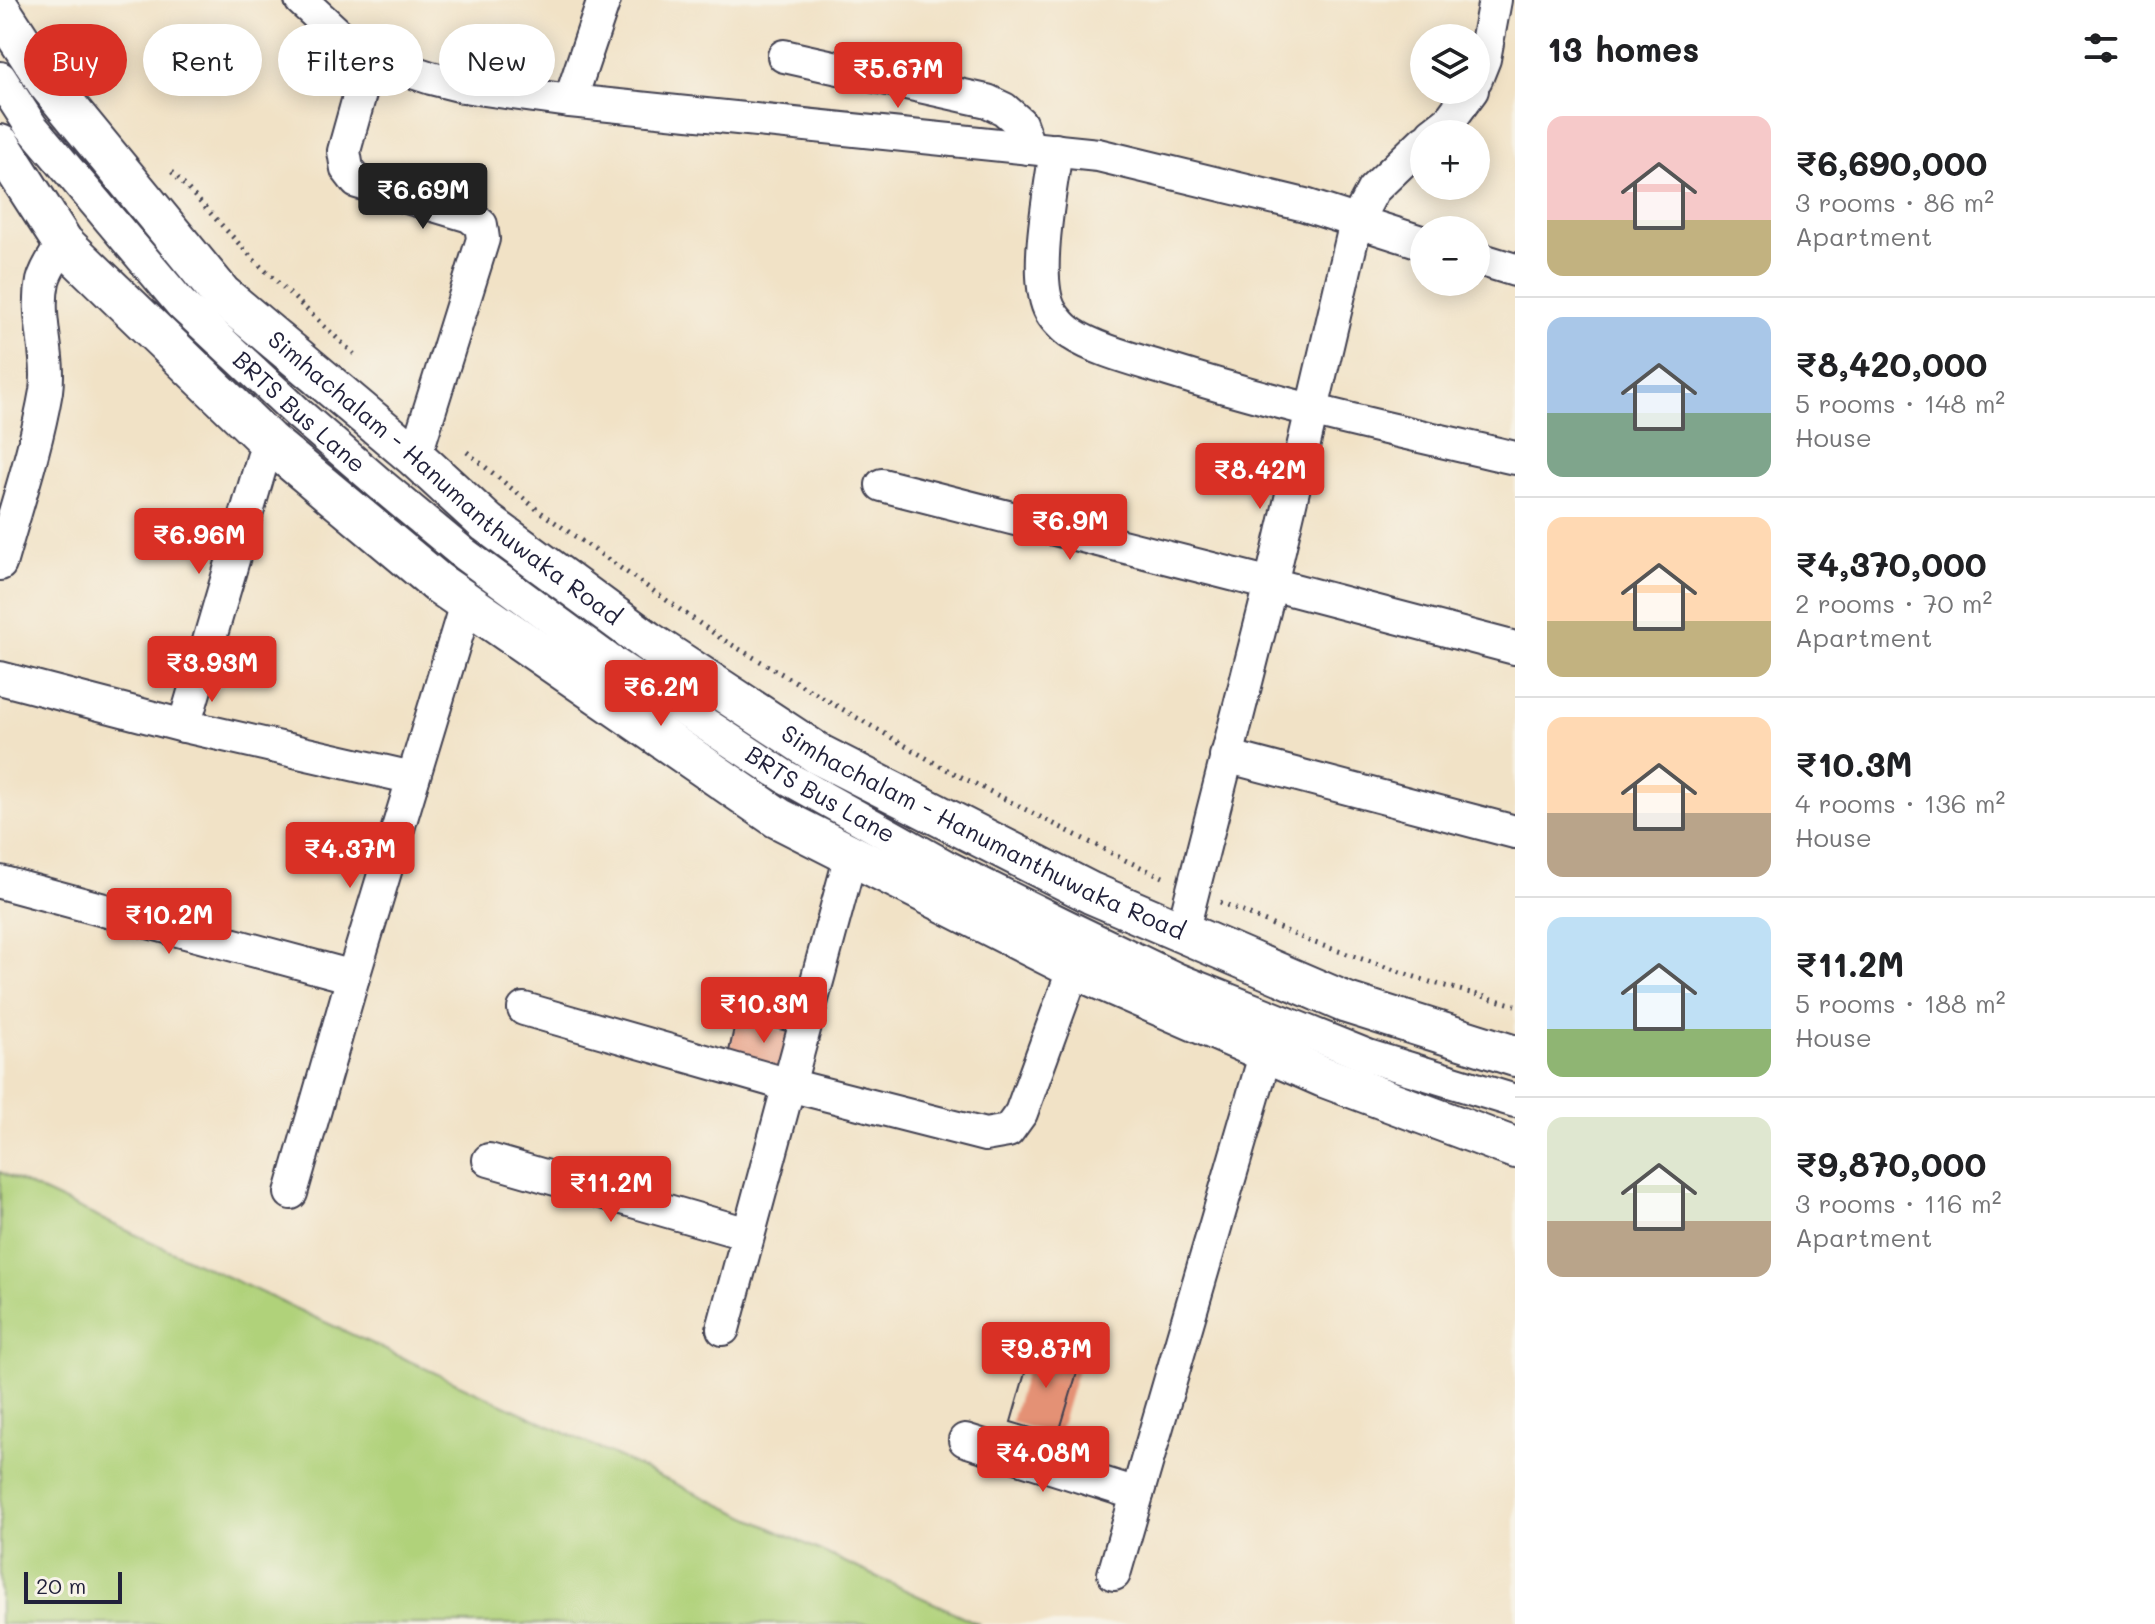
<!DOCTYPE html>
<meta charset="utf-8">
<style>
body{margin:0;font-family:Mali,sans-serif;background:#f6f6f6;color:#202124;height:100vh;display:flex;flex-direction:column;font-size:30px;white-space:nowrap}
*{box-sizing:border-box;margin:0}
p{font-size:26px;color:#757577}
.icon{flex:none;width:44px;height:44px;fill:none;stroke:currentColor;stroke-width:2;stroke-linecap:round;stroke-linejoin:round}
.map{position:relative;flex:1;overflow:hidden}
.sheet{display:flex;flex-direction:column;background:#fff;width:640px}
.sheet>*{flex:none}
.hud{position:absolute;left:24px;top:24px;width:760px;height:72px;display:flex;gap:16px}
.tools{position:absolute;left:1410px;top:24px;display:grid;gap:16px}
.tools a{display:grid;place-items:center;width:80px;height:80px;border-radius:50%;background:#fff;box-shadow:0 4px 20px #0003;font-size:40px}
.scale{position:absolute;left:24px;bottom:20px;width:98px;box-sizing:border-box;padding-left:8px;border:4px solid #22223b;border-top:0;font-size:22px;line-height:28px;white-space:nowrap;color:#22223b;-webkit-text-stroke:6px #f7f3e8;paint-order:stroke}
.price{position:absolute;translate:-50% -68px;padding:0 18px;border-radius:8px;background:#d93025;color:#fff;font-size:26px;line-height:52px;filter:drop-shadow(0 2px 4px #0008)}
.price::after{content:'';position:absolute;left:50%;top:48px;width:24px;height:18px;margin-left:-12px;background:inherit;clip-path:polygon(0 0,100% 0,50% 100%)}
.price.active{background:#222;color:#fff}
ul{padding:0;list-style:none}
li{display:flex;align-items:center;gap:24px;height:200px;padding:0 32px}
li+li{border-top:2px solid #e0e0e0}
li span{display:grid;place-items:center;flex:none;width:224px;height:160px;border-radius:16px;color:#555}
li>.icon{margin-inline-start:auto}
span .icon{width:96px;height:96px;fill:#fffc;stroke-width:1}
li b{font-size:34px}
h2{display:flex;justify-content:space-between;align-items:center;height:96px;padding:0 32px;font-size:34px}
.chip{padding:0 28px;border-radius:36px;background:#fff;box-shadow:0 4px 20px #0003;font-size:28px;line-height:72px}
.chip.active{background:#d93025;color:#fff}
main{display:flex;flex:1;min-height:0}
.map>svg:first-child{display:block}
.green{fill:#b0d27a;stroke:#697a5a;stroke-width:2}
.building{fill:#e49175}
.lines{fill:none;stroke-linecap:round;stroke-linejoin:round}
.minor-casing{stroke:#413f50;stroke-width:36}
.major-casing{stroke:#413f50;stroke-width:44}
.path{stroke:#413f50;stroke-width:5;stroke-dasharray:2 6;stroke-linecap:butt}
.minor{stroke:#fff;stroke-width:32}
.major{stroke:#fff;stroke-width:40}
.labels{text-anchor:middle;stroke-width:7;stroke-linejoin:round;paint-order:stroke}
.street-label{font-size:24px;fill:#22223b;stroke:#f7f3e8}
</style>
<main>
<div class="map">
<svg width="1515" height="1624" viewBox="0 0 1515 1624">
<rect width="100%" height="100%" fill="#f7f3e8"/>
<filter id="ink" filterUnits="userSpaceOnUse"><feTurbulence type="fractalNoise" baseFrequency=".0125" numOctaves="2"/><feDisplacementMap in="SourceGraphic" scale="16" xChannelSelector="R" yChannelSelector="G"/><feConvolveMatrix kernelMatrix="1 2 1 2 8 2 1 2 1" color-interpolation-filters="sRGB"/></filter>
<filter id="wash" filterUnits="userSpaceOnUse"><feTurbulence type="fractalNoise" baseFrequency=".006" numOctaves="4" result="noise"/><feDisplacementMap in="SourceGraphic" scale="32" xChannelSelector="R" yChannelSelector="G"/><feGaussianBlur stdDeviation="1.8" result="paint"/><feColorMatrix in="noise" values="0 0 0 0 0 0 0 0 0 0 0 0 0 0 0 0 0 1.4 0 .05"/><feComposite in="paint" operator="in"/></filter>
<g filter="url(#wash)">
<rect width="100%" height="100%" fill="#f1e2c6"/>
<!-- green -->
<polygon class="green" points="0,1172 979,1624 0,1624"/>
<g id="blocks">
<!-- building -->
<g class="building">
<polygon points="736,1019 800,1034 791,1071 728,1056"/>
<polygon points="1033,1345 1081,1359 1058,1436 1011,1422"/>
</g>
</g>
</g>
<g filter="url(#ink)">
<use href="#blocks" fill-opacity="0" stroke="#413f50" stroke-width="2"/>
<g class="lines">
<!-- minor casing -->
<g class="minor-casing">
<g id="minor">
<polyline points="301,0 341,37 370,58 431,78 463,86 570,101 1098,155 1305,205 1424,243"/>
<polyline points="784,56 987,101 1004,109 1020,123 1029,148"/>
<polyline points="370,58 344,151 347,169 357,182 470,216 481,225 483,239 415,457"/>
<path id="s1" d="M0,78L31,126L181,304L299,414L380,484L464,554L607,659L784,776L945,866L1068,927L1176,979L1368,1056L1515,1101"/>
<polyline points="1476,79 1484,59 1495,0"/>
<polyline points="570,101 604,0"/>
<polyline points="1432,134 1450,120 1472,90"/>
<path d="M1056,150C1051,188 1032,280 1051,312C1055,319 1065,330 1072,334C1096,350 1140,361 1168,370C1282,406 1399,431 1515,458"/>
<polyline points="1476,258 1515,270"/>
<polyline points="882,485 1271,584 1515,648"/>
<path d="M0,564C16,507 36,449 46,391C51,354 35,318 43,281C46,268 57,254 63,243"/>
<polyline points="0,678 184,726 413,778"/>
<polyline points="184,726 268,441"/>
<polyline points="1226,756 1515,832"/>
<polyline points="0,882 353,977"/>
<polyline points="1182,933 1271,584 1356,222 1373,190 1424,141"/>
<polyline points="524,1009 789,1085 985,1135 1008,1131 1021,1113 1074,968"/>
<polyline points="489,1160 748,1234"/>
<polyline points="291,1193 353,977 466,604"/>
<polyline points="723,1329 851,855"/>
<polyline points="965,1440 1137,1494"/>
<polyline points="1114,1574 1266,1052"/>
</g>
</g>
<!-- major casing -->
<g class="major-casing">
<g id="major">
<path id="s2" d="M0,10L47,82L221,294L415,457L487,523L647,641L820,755L1091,893L1347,1003L1515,1056"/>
<polyline points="0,145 63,243 268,441 438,583 778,818 1074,968 1324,1077 1515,1148"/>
</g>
</g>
<!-- path -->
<g class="path">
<polyline points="69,44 99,84"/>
<polyline points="172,172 257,263 354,354"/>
<polyline points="467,452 539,511 722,639 940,766 1125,860 1163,877"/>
<polyline points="1220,902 1309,941 1430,982 1515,1005"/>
</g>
<!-- minor -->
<use href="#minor" class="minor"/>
<!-- major -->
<use href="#major" class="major"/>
</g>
</g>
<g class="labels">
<!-- street labels -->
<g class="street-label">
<text dy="8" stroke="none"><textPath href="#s1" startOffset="450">BRTS Bus Lane</textPath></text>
<text dy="8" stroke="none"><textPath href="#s2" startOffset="650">Simhachalam - Hanumanthuwaka Road</textPath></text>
<text dy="8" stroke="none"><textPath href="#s1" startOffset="1098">BRTS Bus Lane</textPath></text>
<text dy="8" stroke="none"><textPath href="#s2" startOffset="1298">Simhachalam - Hanumanthuwaka Road</textPath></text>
</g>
</g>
</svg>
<div class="tools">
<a><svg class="icon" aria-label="layers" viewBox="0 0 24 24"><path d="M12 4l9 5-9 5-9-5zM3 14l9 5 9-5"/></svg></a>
<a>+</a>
<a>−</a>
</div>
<div class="scale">20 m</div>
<b class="price" style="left:898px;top:110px">₹5.67M</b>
<b class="price active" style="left:423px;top:231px">₹6.69M</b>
<b class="price" style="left:1260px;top:511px">₹8.42M</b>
<b class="price" style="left:1070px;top:562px">₹6.9M</b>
<b class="price" style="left:199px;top:576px">₹6.96M</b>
<b class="price" style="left:212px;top:704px">₹3.93M</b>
<b class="price" style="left:661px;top:728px">₹6.2M</b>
<b class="price" style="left:350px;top:890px">₹4.37M</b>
<b class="price" style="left:169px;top:956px">₹10.2M</b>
<b class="price" style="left:764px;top:1045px">₹10.3M</b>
<b class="price" style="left:611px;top:1224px">₹11.2M</b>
<b class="price" style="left:1046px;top:1390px">₹9.87M</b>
<b class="price" style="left:1043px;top:1494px">₹4.08M</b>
<div class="hud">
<a class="chip active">Buy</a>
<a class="chip">Rent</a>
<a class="chip">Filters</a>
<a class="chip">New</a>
</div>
</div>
<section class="sheet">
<h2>13 homes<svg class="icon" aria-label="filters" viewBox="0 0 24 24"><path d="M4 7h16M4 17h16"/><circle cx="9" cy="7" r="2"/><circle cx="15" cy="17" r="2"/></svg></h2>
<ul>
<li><span style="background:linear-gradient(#f6c9c9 65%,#c2b280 0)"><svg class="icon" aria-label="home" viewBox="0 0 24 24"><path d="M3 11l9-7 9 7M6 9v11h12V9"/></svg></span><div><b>₹6,690,000</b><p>3 rooms · 86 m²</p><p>Apartment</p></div></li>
<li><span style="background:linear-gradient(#a9c7e8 60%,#7fa58c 0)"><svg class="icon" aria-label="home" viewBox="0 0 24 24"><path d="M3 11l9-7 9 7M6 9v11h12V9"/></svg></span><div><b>₹8,420,000</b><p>5 rooms · 148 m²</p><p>House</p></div></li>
<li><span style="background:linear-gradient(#ffd9b3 65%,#c2b280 0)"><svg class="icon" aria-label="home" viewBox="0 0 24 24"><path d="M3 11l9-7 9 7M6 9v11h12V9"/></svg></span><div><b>₹4,370,000</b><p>2 rooms · 70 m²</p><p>Apartment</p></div></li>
<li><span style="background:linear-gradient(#ffd9b3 60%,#b9a48a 0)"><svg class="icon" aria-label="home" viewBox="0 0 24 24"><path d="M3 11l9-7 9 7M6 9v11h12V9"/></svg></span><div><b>₹10.3M</b><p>4 rooms · 136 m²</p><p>House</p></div></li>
<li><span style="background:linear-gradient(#bfe0f5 70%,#8fb573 0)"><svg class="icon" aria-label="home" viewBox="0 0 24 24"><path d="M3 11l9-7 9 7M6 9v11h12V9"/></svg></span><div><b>₹11.2M</b><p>5 rooms · 188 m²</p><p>House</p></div></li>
<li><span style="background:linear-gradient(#dfe7d0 65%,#b9a48a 0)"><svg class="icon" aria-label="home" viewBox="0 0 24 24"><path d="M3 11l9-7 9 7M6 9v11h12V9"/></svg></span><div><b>₹9,870,000</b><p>3 rooms · 116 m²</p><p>Apartment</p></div></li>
</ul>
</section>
</main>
